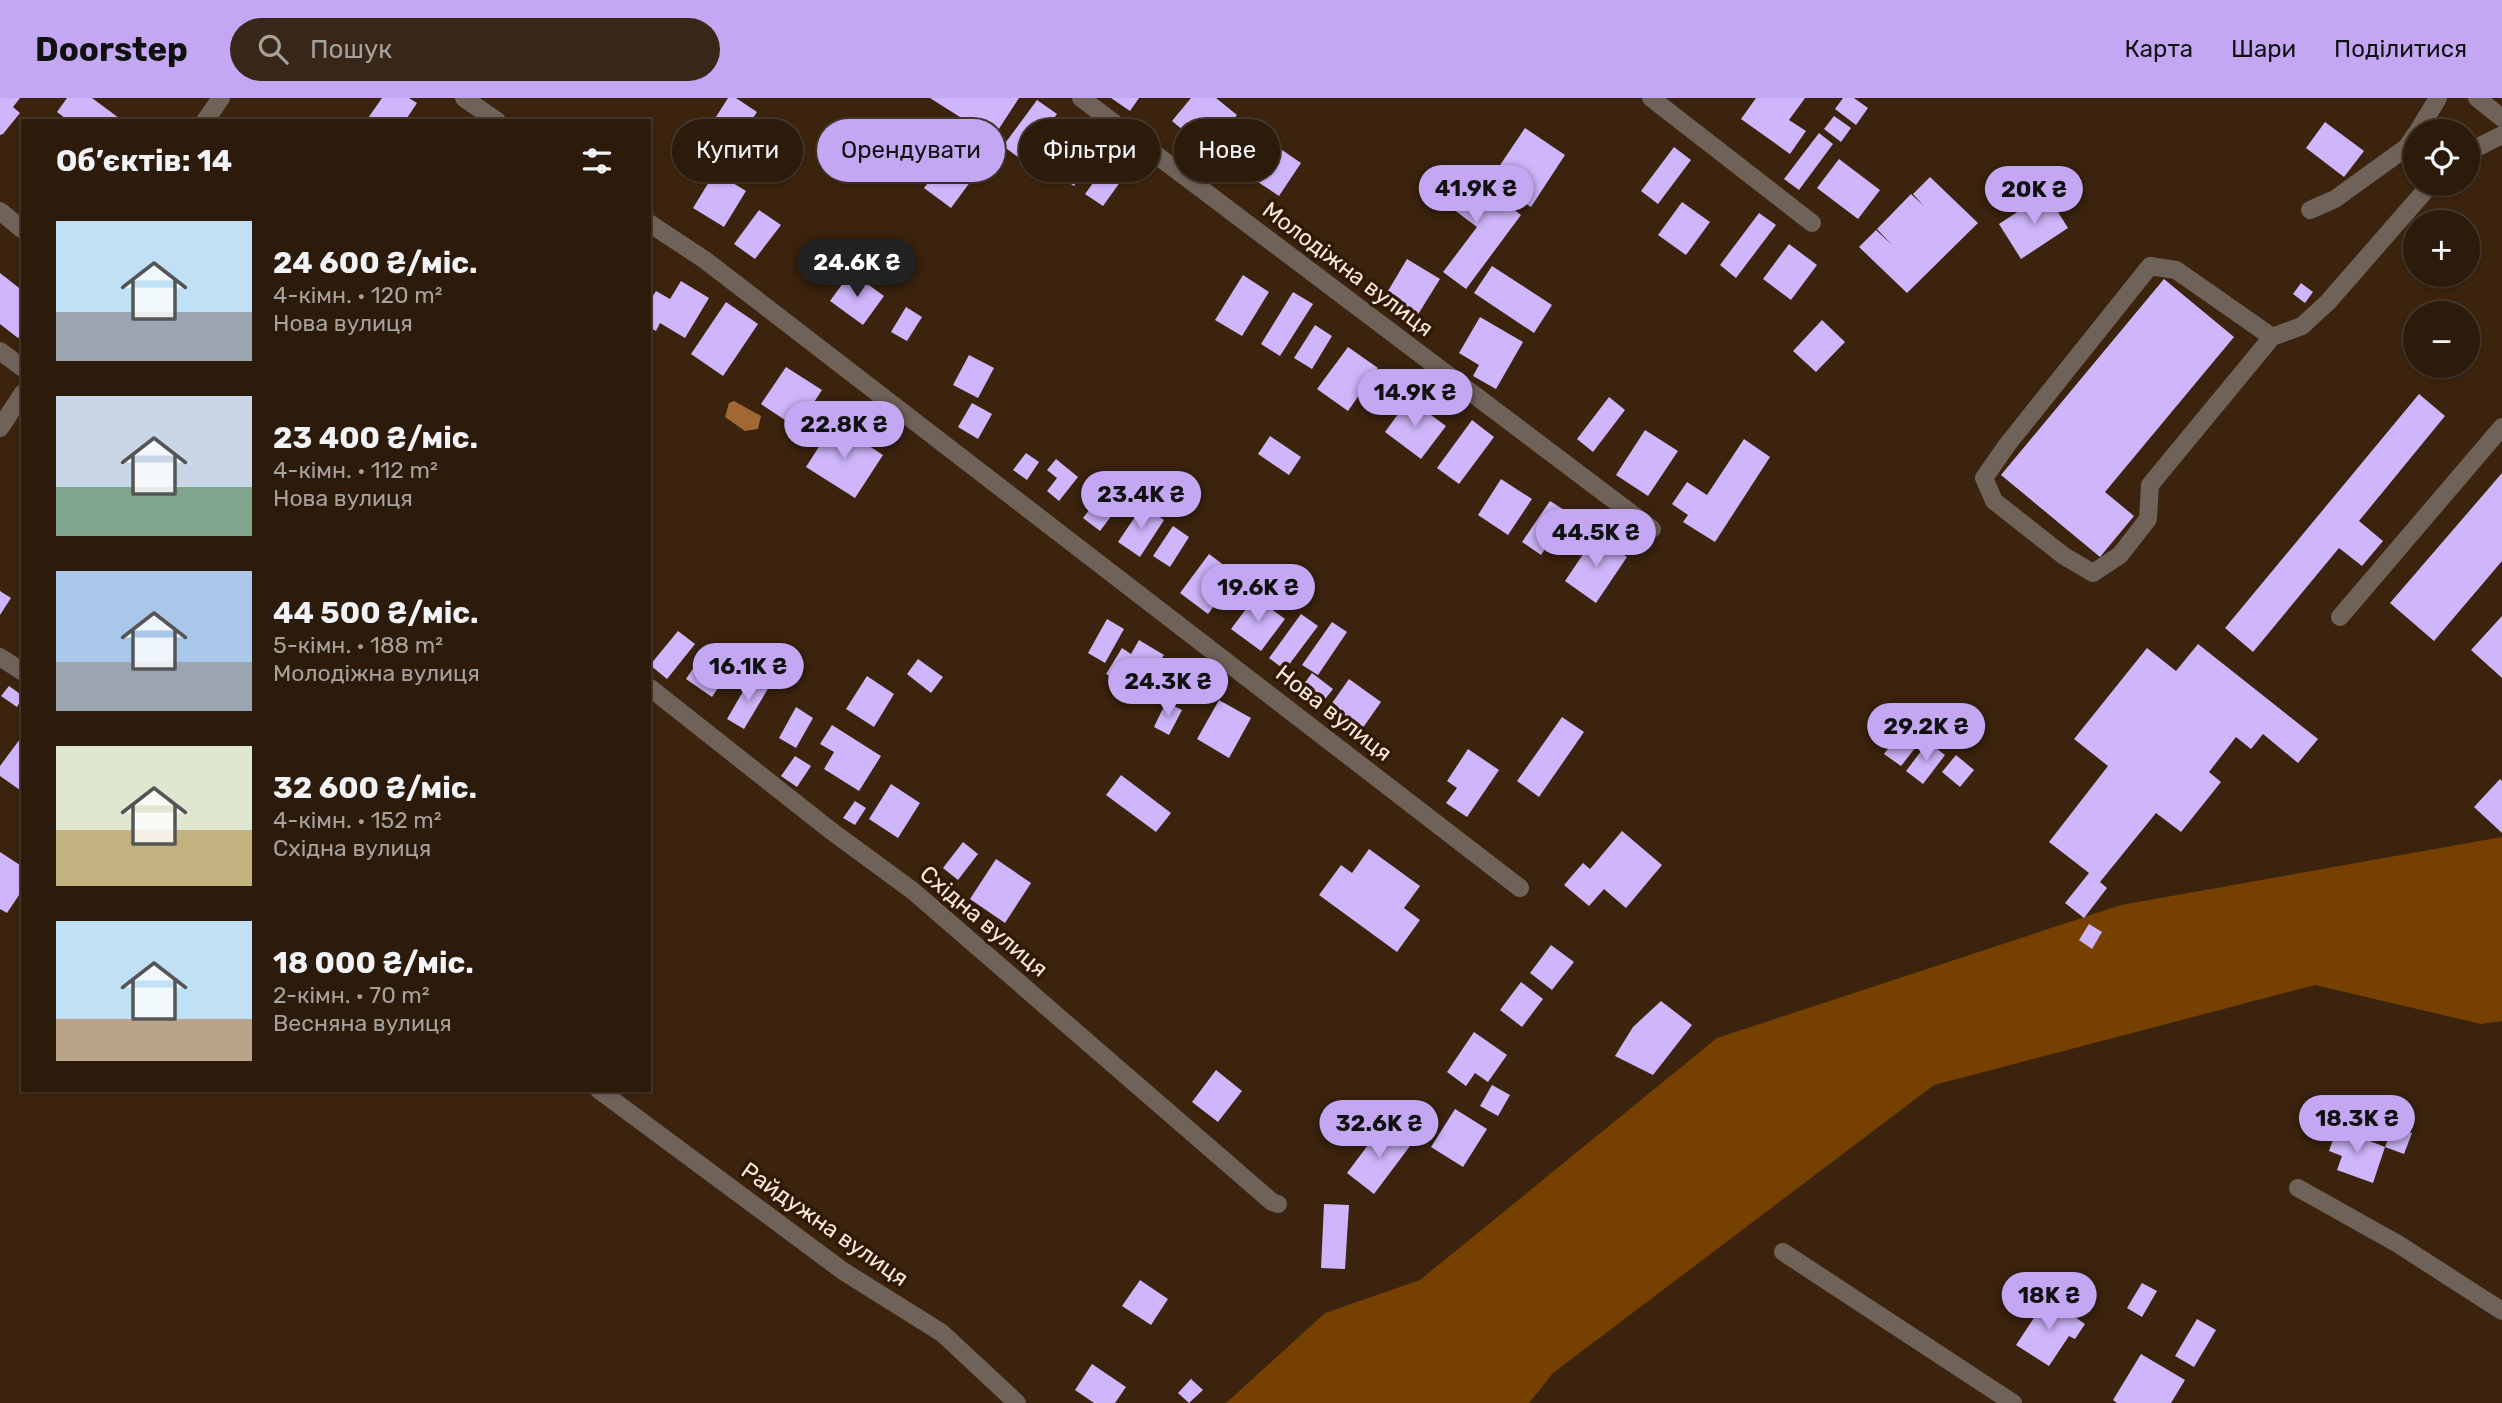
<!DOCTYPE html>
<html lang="uk">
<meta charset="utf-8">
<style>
body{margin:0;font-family:Rubik,sans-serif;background:#382718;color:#f1f3f6;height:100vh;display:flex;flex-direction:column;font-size:26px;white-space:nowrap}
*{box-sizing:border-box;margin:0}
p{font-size:23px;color:#a6a19c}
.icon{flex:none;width:38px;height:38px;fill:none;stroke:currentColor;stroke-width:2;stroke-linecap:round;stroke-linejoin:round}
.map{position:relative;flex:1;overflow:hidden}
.panel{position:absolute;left:21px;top:21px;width:630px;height:973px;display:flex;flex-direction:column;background:#2c1a0a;border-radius:0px;box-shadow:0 2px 5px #0004,0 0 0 2px #48382b}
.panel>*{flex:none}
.top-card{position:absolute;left:672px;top:21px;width:665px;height:63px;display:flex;gap:14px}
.buttons{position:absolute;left:2403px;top:21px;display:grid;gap:14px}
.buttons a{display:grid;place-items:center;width:77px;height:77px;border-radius:50%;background:#2c1a0a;box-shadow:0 2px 5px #0004,0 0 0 2px #48382b;font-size:35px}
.price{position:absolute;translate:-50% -60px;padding:0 16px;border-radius:24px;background:#c3a7f2;color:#111;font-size:23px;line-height:46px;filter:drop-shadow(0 2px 4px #0008)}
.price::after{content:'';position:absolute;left:50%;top:42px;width:21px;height:16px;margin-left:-10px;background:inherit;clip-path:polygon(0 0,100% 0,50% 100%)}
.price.active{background:#222;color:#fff}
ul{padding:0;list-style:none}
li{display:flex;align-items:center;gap:21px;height:175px;padding:0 35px}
li span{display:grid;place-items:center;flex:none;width:196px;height:140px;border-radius:0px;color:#555}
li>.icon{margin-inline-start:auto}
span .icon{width:84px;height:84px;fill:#fffc;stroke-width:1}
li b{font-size:30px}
h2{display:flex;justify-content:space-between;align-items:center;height:84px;padding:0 35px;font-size:30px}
.tag{padding:0 24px;border-radius:32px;background:#2c1a0a;box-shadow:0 2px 5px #0004,0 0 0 2px #48382b;font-size:24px;line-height:63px}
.tag.active{background:#c3a7f2;color:#111}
header{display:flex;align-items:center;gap:42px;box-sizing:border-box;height:98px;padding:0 35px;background:#c3a7f2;color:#111}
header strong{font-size:33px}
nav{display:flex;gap:38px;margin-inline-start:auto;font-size:24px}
.search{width:490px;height:63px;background:#382718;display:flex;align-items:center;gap:18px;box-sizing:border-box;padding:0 24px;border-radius:38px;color:#a6a19c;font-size:26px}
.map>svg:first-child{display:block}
.forest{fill:#764100}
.water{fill:#a16833}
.building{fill:#cfb6fc}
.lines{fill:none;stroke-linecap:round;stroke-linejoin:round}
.minor{stroke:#6f6259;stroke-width:18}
.labels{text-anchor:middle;stroke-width:7;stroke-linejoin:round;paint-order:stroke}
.street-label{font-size:23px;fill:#f9e9dc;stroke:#301a04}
</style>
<header>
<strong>Doorstep</strong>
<div class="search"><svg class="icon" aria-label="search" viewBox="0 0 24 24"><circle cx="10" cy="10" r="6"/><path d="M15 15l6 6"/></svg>Пошук</div>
<nav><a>Карта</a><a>Шари</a><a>Поділитися</a></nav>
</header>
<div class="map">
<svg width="2502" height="1305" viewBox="0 0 2502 1305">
<rect width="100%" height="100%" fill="#3b230e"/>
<!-- forest -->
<polygon class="forest" points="2502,739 2502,923 2481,926 2315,887 1934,987 1553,1275 1529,1305 1226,1305 1325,1215 1420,1182 1717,940 2121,807"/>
<!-- water -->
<polygon class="water" points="734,303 761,318 758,331 745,333 725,319 729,305"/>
<!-- building -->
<g class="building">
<polygon points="0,0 20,0 13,9 20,15 3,36 0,37"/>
<polygon points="67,0 92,0 123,23 69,23 57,14"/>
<polygon points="382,0 409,0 417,5 405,23 366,23"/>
<polygon points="728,0 736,0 757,14 733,50 707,33"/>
<polygon points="930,0 1019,0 993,40"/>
<polygon points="1111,0 1139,0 1130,13"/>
<polygon points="1191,0 1216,0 1237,17 1223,33 1214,29 1200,46 1172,23"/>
<polygon points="1756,0 1805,0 1789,22 1806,33 1790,56 1741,21"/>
<polygon points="1843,0 1854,0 1868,10 1856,27 1835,11"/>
<polygon points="1037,2 1057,16 1022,62 1003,48"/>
<polygon points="1834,18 1851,30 1841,44 1824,31"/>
<polygon points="1240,24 1257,36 1228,79 1210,66"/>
<polygon points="2325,24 2364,53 2344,79 2306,50"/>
<polygon points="1525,30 1565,57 1531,109 1490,82"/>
<polygon points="1069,31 1098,51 1074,88 1044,69"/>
<polygon points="967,34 993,53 951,110 924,90"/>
<polygon points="1819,35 1833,46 1799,92 1784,81"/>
<polygon points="1272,45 1301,65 1279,98 1249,78"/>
<polygon points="1674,49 1691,62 1658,106 1641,93"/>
<polygon points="1111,60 1128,73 1103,108 1085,96"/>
<polygon points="1839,61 1880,92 1858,121 1817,90"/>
<polygon points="1459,70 1521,117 1466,191 1443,174 1477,129 1437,99"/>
<polygon points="715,74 746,93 724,129 693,110"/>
<polygon points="1930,79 1978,125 1907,195 1859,149 1876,132 1892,147 1877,131 1911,96 1924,108 1913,96"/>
<polygon points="2046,95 2068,130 2021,161 1999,126"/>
<polygon points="1682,104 1710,124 1686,157 1658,137"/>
<polygon points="759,112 781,127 755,161 734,146"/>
<polygon points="1759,115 1776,127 1736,180 1720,167"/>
<polygon points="1789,146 1817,167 1791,202 1763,181"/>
<polygon points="1407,161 1440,181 1417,218 1385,198"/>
<polygon points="1492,168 1552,207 1534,235 1474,195"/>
<polygon points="851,174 884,198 863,227 830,203"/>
<polygon points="0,175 23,193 23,235 18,240 0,226"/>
<polygon points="1243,177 1269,194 1242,238 1215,222"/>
<polygon points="2164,181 2234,239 2105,394 2134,418 2100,459 2001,377"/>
<polygon points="681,183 709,200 685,240 660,225 656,233 649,229 649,204 656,193 670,201"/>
<polygon points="2301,185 2313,194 2305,205 2293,196"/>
<polygon points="1293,194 1313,206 1280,258 1261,246"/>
<polygon points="726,204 758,226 723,278 691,256"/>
<polygon points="906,209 922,219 907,243 891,234"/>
<polygon points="1480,219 1523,244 1496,291 1473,278 1479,267 1459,255"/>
<polygon points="1822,222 1845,244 1816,274 1793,253"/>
<polygon points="1315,227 1332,238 1312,271 1294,260"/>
<polygon points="1348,249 1378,270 1348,313 1317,291"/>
<polygon points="969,257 994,270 978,300 953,287"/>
<polygon points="786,269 822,292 797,330 761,306"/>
<polygon points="2419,296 2445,318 2359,423 2383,443 2362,468 2339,450 2253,554 2225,530"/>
<polygon points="1609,299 1625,312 1593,354 1577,341"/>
<polygon points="1409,301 1446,328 1421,361 1385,334"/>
<polygon points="972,305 992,316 978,341 958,329"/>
<polygon points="1472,322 1494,339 1459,386 1437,370"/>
<polygon points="834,325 883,357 855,400 806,369"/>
<polygon points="1645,332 1678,353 1648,398 1616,377"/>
<polygon points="1270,338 1301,359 1289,377 1258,356"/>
<polygon points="1744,341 1770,359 1715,444 1683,424 1688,417 1672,406 1687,384 1707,397"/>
<polygon points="1026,355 1039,364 1027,382 1013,372"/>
<polygon points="1056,361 1078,379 1059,403 1047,393 1057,380 1047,372"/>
<polygon points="2502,375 2502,463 2434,543 2390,505"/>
<polygon points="1501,381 1532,401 1508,437 1478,417"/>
<polygon points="1108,387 1125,400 1100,433 1083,420"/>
<polygon points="1550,403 1569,415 1541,457 1522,444"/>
<polygon points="1143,407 1164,422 1140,459 1118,444"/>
<polygon points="1173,428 1189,439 1170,469 1153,458"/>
<polygon points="1596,437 1627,459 1596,505 1565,483"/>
<polygon points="1209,456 1237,477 1208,516 1180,495"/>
<polygon points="0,493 11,500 0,517"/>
<polygon points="1255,499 1285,521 1261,553 1231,531"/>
<polygon points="1301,516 1318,528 1285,572 1269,560"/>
<polygon points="2502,518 2502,580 2471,552"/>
<polygon points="1107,521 1124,531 1105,565 1088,555"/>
<polygon points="1332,524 1347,534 1318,577 1302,567"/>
<polygon points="678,533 695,546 667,581 650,567"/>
<polygon points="1139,542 1164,557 1140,597 1106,576 1122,550 1131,556"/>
<polygon points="2198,546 2318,641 2298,665 2263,636 2251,651 2236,639 2209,674 2221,684 2181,734 2156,715 2100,784 2107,790 2084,820 2065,805 2089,775 2049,744 2108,668 2074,641 2147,550 2176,573"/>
<polygon points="706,551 732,569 712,599 686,581"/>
<polygon points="918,561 943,579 931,595 907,576"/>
<polygon points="1191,565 1207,574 1193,598 1178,589"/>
<polygon points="1312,575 1333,591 1322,605 1301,590"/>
<polygon points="752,578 769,589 744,631 727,621"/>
<polygon points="867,578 894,596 874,629 846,611"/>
<polygon points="1349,581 1381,604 1362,631 1330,608"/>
<polygon points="9,588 23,598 17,609 1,598"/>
<polygon points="1219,602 1251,620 1229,660 1197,641"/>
<polygon points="1166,604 1182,612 1169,637 1154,629"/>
<polygon points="796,609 813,620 796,650 779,640"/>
<polygon points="1562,619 1584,634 1539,699 1517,683"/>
<polygon points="832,627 881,658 859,693 824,671 834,654 820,646"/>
<polygon points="1906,627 1923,640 1901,668 1884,656"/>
<polygon points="20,641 23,643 23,688 20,692 0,678 0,668"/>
<polygon points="1928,644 1945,657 1923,686 1906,673"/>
<polygon points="1468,651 1499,672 1467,719 1446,705 1457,690 1447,683"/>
<polygon points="1956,657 1974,672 1960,689 1942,674"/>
<polygon points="795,658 811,668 797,689 781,678"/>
<polygon points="1121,677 1171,715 1156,734 1106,697"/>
<polygon points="2500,681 2502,683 2502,735 2474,709"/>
<polygon points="891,686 920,705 898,740 869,721"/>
<polygon points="855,703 866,710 855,727 843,720"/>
<polygon points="1622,733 1662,767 1626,810 1604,791 1589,808 1564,787 1583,765 1590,771"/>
<polygon points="963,744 978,756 958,782 943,770"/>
<polygon points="1369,751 1420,788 1404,810 1420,822 1397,854 1319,797 1341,767 1352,775"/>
<polygon points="0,754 23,769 23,791 7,815 0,811"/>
<polygon points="996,761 1031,785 1005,825 970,801"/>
<polygon points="2089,826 2102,834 2092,851 2079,842"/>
<polygon points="1551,847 1574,864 1552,892 1530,875"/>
<polygon points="1521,884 1543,901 1522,929 1500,912"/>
<polygon points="1661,903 1692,927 1653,977 1615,958 1633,929"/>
<polygon points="1474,934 1507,957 1488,984 1475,975 1466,988 1447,974"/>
<polygon points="1216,972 1242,993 1218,1024 1192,1004"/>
<polygon points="1492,987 1510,997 1498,1018 1480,1008"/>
<polygon points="1455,1011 1487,1031 1463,1069 1431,1049"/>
<polygon points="1383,1027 1410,1048 1374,1096 1347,1075"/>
<polygon points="2394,1027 2412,1035 2404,1056 2385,1049"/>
<polygon points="2337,1030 2385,1049 2373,1085 2337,1072 2342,1058 2329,1053"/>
<polygon points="1324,1106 1349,1107 1345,1171 1321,1170"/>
<polygon points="1140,1182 1168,1201 1151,1227 1122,1208"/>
<polygon points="2142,1185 2157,1193 2142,1219 2127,1210"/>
<polygon points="2047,1200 2085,1226 2075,1241 2069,1238 2049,1268 2016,1247"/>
<polygon points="2197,1221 2216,1232 2194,1269 2175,1258"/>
<polygon points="2141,1256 2185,1282 2171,1305 2117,1305 2113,1302"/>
<polygon points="1092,1266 1126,1289 1115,1305 1094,1305 1075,1292"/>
<polygon points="1191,1281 1203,1292 1189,1305 1178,1295"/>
</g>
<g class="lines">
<!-- minor -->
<g class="minor">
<polyline points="464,0 497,23"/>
<polyline points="1081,0 1652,431"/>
<polyline points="1651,0 1812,125"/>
<polyline points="2477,0 2502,20"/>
<polyline points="205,23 221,0"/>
<polyline points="2418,33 2438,0"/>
<polyline points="2468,54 2502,37"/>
<polyline points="2310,112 2335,101 2407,49 2415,37"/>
<polyline points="0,113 23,132"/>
<polyline points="649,125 705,162 1520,790"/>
<polyline points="2272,239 2150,387 2148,421 2120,457 2093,475 2064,458 1994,403 1984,380 2007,347 2150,168 2176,172 2272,239 2302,228 2328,204 2431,86"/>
<polyline points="0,253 23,270"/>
<polyline points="0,330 23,295"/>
<polyline points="2340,519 2502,329"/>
<polyline points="0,559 23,574"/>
<polyline points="649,589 830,732 913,793 1272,1104 1278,1106"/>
<polyline points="599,992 843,1173 942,1235 1017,1305"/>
<polyline points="2298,1090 2398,1146 2502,1213"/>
<polyline points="1783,1154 2013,1305"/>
</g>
</g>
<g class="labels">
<!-- street labels -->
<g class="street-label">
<text transform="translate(1348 171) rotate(37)" y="8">Молодіжна вулиця</text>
<text transform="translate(1334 615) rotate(38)" y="8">Нова вулиця</text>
<text transform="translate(984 823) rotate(40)" y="8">Східна вулиця</text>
<text transform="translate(825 1126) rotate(35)" y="8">Райдужна вулиця</text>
</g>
</g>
</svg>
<div class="buttons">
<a><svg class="icon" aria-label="locate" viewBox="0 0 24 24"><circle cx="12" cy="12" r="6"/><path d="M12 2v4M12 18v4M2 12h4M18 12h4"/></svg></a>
<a>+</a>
<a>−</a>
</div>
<b class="price" style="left:1476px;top:127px">41.9K ₴</b>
<b class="price" style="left:2034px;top:128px">20K ₴</b>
<b class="price active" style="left:857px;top:201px">24.6K ₴</b>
<b class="price" style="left:1415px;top:331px">14.9K ₴</b>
<b class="price" style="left:844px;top:363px">22.8K ₴</b>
<b class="price" style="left:1141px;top:433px">23.4K ₴</b>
<b class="price" style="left:1596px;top:471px">44.5K ₴</b>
<b class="price" style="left:1258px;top:526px">19.6K ₴</b>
<b class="price" style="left:748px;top:605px">16.1K ₴</b>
<b class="price" style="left:1168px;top:620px">24.3K ₴</b>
<b class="price" style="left:1926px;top:665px">29.2K ₴</b>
<b class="price" style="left:2357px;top:1057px">18.3K ₴</b>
<b class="price" style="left:1379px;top:1062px">32.6K ₴</b>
<b class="price" style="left:2049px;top:1234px">18K ₴</b>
<div class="top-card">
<a class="tag">Купити</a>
<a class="tag active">Орендувати</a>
<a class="tag">Фільтри</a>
<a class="tag">Нове</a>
</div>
<section class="panel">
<h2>Об’єктів: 14<svg class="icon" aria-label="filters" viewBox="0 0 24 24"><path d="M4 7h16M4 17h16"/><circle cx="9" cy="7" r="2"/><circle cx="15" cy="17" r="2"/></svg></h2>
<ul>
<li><span style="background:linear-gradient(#bfe0f5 65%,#9aa5b1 0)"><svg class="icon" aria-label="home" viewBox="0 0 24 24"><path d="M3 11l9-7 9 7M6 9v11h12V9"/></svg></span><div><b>24 600 ₴/міс.</b><p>4-кімн. · 120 m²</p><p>Нова вулиця</p></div></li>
<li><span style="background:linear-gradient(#c9d6e8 65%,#7fa58c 0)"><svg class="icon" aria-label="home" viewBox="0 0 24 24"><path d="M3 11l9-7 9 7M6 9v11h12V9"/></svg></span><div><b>23 400 ₴/міс.</b><p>4-кімн. · 112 m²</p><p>Нова вулиця</p></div></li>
<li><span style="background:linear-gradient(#a9c7e8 65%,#9aa5b1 0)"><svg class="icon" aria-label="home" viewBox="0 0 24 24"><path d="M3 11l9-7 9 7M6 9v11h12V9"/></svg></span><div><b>44 500 ₴/міс.</b><p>5-кімн. · 188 m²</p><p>Молодіжна вулиця</p></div></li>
<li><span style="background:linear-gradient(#dfe7d0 60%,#c2b280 0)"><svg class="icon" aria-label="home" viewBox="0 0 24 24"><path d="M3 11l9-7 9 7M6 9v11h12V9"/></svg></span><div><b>32 600 ₴/міс.</b><p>4-кімн. · 152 m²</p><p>Східна вулиця</p></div></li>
<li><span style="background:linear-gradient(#bfe0f5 70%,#b9a48a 0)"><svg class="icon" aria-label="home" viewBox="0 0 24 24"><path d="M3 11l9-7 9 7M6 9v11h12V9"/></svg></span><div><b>18 000 ₴/міс.</b><p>2-кімн. · 70 m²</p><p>Весняна вулиця</p></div></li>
</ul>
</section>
</div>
